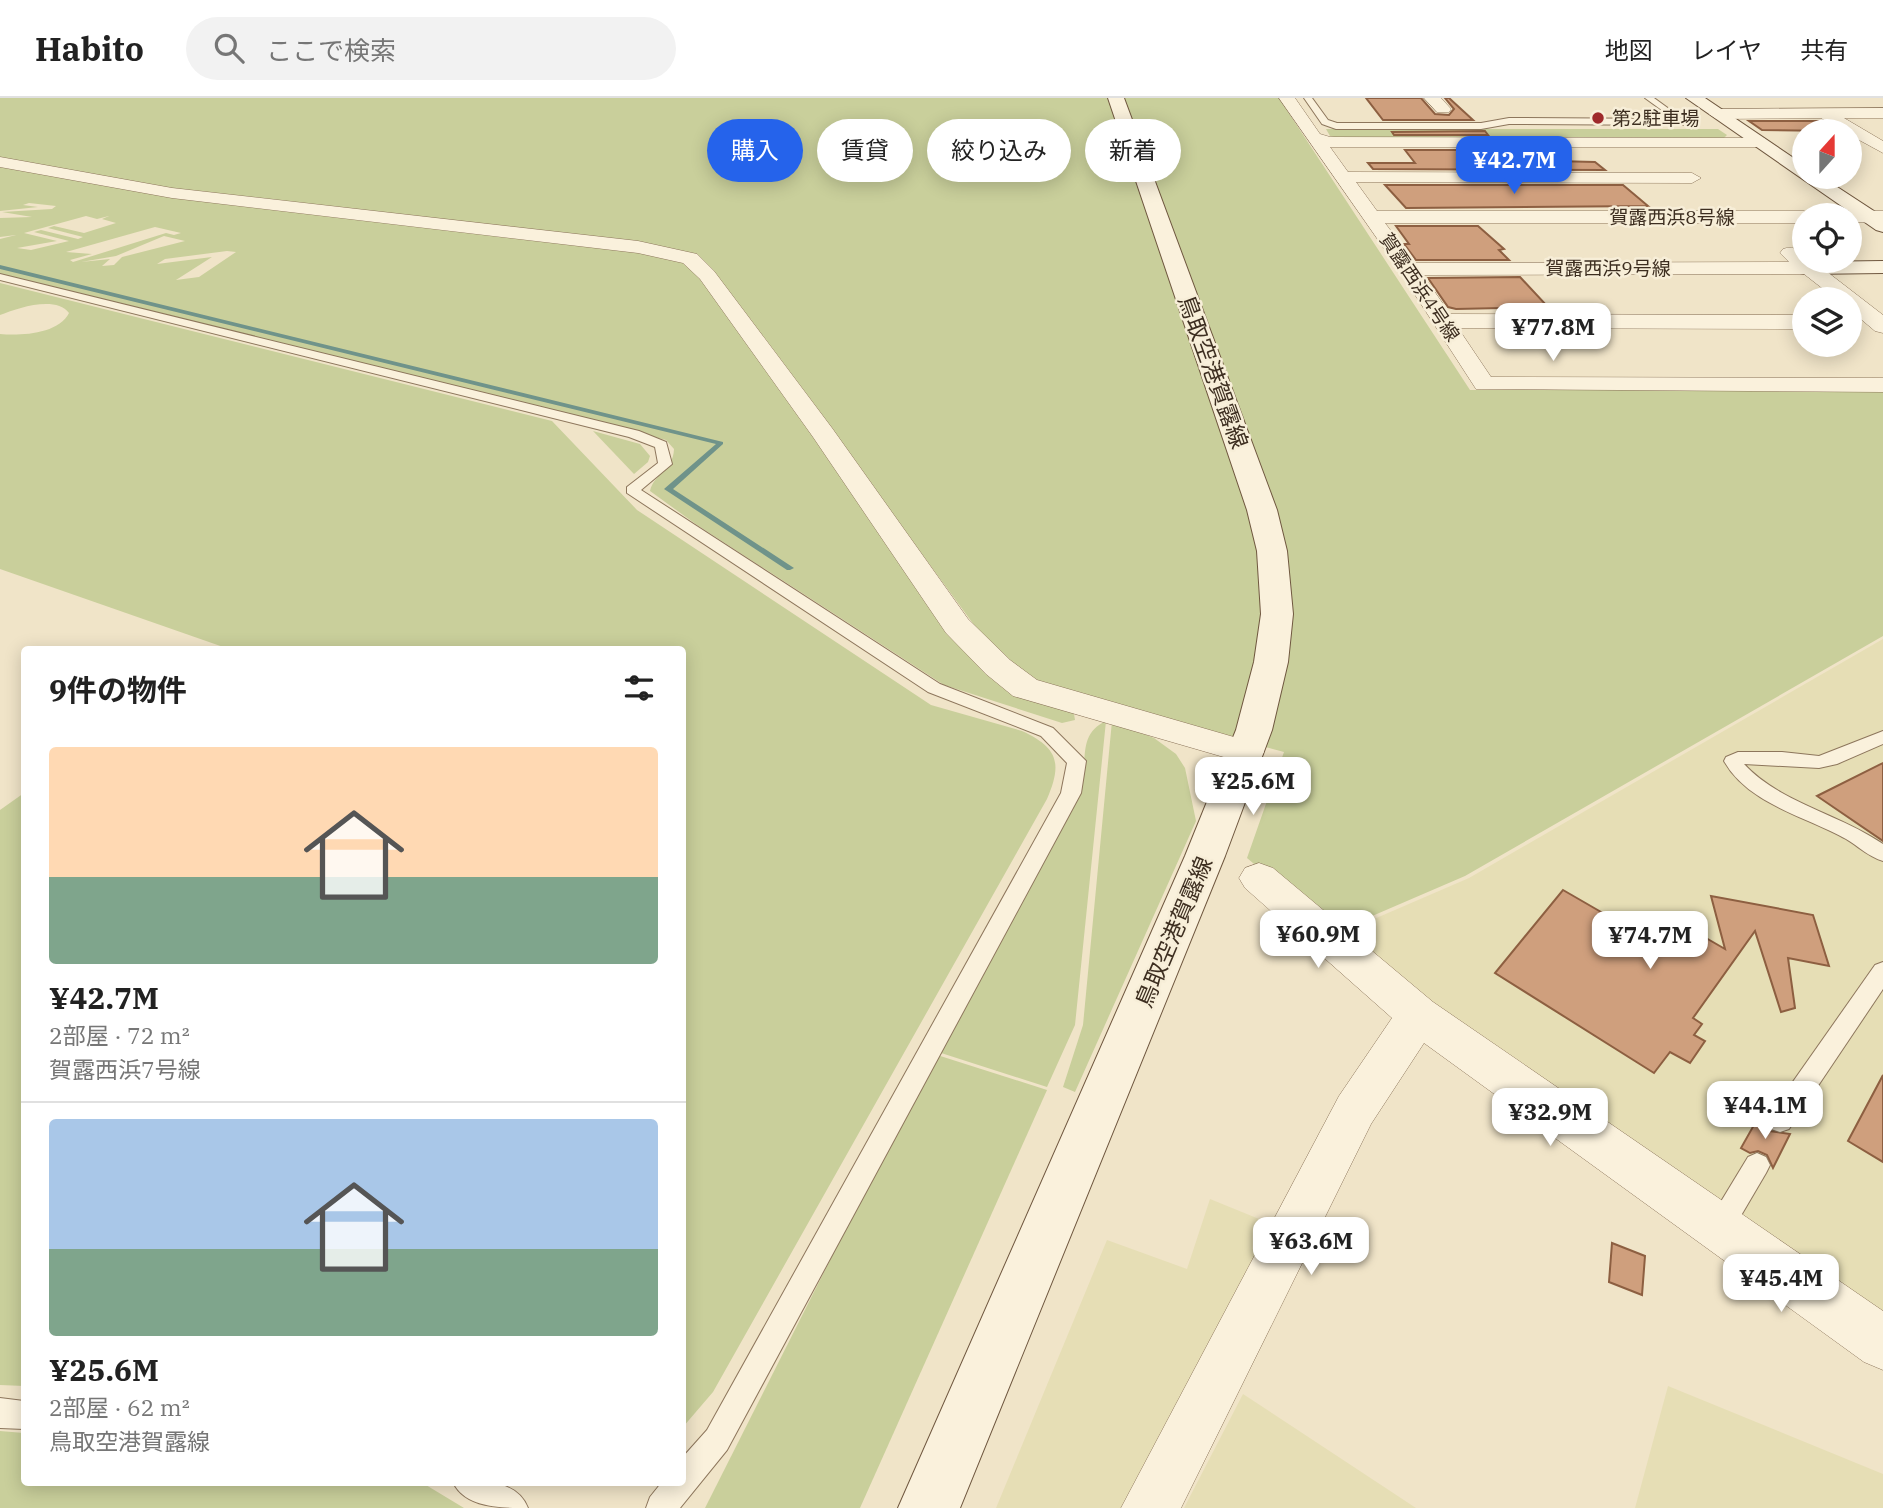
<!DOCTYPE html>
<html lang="ja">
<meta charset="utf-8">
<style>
body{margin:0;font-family:"IBM Plex Serif","Noto Sans JP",serif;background:#f2f2f2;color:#222;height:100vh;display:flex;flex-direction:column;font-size:26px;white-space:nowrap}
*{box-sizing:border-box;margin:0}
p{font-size:23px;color:#767676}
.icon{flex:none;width:38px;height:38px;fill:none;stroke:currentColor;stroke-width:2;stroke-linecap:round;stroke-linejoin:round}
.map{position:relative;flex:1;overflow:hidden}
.sheet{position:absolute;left:21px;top:548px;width:665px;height:840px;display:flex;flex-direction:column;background:#fff;border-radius:7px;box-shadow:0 4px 18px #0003}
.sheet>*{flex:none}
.banner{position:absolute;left:707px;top:21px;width:665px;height:63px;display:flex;gap:14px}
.needle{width:46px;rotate:21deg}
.buttons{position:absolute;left:1792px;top:21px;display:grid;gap:14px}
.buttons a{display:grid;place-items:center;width:70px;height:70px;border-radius:50%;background:#fff;box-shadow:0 4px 18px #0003;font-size:35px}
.price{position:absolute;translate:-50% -60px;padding:0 16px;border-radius:14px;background:#fff;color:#222;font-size:23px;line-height:46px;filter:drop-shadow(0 2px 4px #0008)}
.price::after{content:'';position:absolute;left:50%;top:42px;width:21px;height:16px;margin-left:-10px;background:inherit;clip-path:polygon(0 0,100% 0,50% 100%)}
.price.on{background:#2563eb;color:#fff}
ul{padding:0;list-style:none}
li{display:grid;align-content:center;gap:14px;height:371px;padding:0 28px}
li+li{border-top:2px solid #e0e0e0}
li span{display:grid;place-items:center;height:217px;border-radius:7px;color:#555}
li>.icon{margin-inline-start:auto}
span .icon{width:126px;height:126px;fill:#fffc;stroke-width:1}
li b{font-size:30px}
h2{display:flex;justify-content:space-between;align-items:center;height:84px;padding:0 28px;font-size:30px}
.pill{padding:0 24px;border-radius:32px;background:#fff;box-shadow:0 4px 18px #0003;font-size:24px;line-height:63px}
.pill.on{background:#2563eb;color:#fff}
header{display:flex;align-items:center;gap:42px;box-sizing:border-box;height:98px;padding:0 35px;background:#fff;border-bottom:2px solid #e0e0e0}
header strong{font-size:33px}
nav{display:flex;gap:38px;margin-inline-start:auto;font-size:24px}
.search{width:490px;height:63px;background:#f2f2f2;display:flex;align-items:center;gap:18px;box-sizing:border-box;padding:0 24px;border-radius:38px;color:#767676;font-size:26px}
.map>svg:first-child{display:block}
.farmland{fill:#e6deb5}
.green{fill:#c9cf9b;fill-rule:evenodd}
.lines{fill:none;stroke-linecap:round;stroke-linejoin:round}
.stream{fill:#6f938a;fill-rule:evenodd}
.building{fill:#cf9f7d;stroke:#8d5f41;stroke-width:2}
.lane-casing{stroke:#8d765c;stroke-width:2}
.street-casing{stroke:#8d765c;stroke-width:1}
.secondary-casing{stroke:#6f573f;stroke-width:2}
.lane{fill:#faf1dc;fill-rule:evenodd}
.street{fill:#faf1dc;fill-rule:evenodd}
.secondary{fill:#faf1dc;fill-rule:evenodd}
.poi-dot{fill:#9e2a2b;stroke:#f7eed8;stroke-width:2.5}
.labels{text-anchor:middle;stroke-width:5;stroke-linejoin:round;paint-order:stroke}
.far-poi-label{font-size:19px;fill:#3d2e20;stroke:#f7eed8;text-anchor:start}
.far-street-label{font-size:19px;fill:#3d2e20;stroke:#f7eed8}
.street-label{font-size:23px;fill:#3d2e20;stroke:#f7eed8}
</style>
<header>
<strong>Habito</strong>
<div class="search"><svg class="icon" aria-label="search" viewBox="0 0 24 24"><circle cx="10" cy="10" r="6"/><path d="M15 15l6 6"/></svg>ここで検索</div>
<nav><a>地図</a><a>レイヤ</a><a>共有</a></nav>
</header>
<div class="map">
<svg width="1883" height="1410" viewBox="0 0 1883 1410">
<rect width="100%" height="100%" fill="#f0e4c8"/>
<!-- farmland -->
<g class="farmland">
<polygon points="1883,541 1883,1232 1337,837 1469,780"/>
<polygon points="1210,1101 1284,1131 1136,1410 996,1410 1107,1142 1187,1171"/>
<polygon points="1668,1288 1883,1376 1883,1410 1635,1410"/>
<polygon points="1243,1296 1416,1410 1184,1410"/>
</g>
<!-- green -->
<g class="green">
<polygon points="0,0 1279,0 1470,292 1883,292 1883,538 1465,778 1335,834 1247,760 1284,654 1036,588 991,550 827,327 694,159 170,92 0,61"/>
<polygon points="1326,31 1718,31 1727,37 1724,40 1338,40 1330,38"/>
<path d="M0,67L672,158L694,170L947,528L1068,611L1074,616L1075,622L1062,625L944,587L697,427L650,393C654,375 673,373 674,351L666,342L0,177V141L16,137L0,139V120L32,119L2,114L52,111L56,108L29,105L23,107L38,109L0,113ZM86,118L97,121L109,118L102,121L116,125L84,135L54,128L48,130L83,139L78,141L41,132L34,134L69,143L31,152L17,150L57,143L24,135ZM155,129L181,135L174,137L166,135L73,164L70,162L92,156L66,154ZM164,138L185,143L122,159L114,167L102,168L110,161L81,164L116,158ZM227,153L236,154L199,179L176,182L212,159L157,166L165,161Z"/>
<path d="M0,185L552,323L637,412L931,607L1022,633C1059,650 1062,666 1047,701L713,1294L683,1329L682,551H229L0,471V236C20,238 59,236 69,215C56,197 17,210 0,217Z"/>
<polygon points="593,333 640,346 650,358 648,364 634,376"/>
<path d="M1106,623L1075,927L1047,989L938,954L1084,672C1085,651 1084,633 1106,623Z"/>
<polygon points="1112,623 1154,640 1176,656 1185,670 1196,723 1075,994 1063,989 1083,927"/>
<polygon points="24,695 24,1288 0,1287 0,712"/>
<polygon points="934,956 1047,992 860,1410 705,1410"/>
<polygon points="0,1333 24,1335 24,1384 421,1384 464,1410 0,1410"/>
</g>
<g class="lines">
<!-- stream -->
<polygon class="stream" points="0,167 723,344 723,346 673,391 794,470 790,472 787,472 664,391 716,346 0,171"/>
</g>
<!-- building -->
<g class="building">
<polygon points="1366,0 1421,0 1435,16 1449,17 1454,11 1445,0 1449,0 1473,22 1383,22"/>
<polygon points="1749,23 1820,23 1835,33 1762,32"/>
<polygon points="1485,33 1488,37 1394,37 1392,34"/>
<polygon points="1405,52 1506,52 1518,62 1595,64 1605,72 1373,71 1368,65 1415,65"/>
<polygon points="1385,87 1623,87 1648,108 1406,110"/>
<polygon points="1396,128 1478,128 1504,151 1499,152 1509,162 1416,162 1404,146 1409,146"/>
<polygon points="1520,179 1548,209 1456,211 1448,209 1428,180"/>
<polygon points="1883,665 1883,743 1817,698"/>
<polygon points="1563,792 1660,848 1680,825 1725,851 1711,798 1813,817 1829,868 1788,860 1795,910 1781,914 1755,833 1693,920 1702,926 1694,937 1705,943 1690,965 1670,954 1654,975 1495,875"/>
<polygon points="1883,977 1883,1064 1848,1043"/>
<polygon points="1759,1018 1766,1022 1770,1033 1790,1036 1773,1070 1767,1057 1758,1053 1750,1055 1741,1050"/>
<polygon points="1612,1145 1645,1158 1642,1197 1609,1184"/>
</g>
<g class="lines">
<!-- lane casing -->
<g class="lane-casing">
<g id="lane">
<polygon points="1304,0 1312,0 1328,22 1337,25 1481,25 1509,20 1674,21 1645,0 1654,0 1687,24 1683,27 1509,26 1481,31 1336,31 1322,26"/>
<polygon points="0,176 639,333 666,344 672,366 641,392 940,586 1053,630 1086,663 1081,695 727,1352 680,1410 646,1410 650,1399 662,1384 682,1384 682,1360 707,1332 1061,695 1067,665 1041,638 928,594 627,395 627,389 658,365 655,349 629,339 0,182"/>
<path d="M1883,633V646L1837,666L1819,670L1744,666C1780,705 1840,716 1883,746V763C1869,759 1858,748 1846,741C1805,718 1748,706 1724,663L1726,659L1738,654H1782L1819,658Z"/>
<polygon points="1883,864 1883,891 1789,1031 1780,1034 1771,1031 1768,1023 1771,1015 1875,867"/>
<polygon points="1757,1055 1766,1059 1770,1067 1766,1075 1729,1138 1720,1141 1711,1138 1707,1129 1711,1120 1748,1059"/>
<polygon points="0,1300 24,1303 24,1331 0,1330"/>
<path d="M453,1384C480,1384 516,1380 528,1410C501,1410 465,1410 453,1384Z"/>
</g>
</g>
<!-- street casing -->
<g class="street-casing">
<g id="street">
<path d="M1279,0H1295L1320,36L1330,39L1764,40L1766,44L1764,48L1758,49H1330L1348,74L1692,75L1701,80L1692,85L1356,84L1377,113H1804L1812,117H1804V125H1385L1415,165L1789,164L1780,155L1783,151C1792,148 1797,151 1804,156V163H1813L1883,217V235L1875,233L1850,212V201H1836L1804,176L1423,177L1450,216L1804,217V231L1458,230L1491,279L1883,280V294L1476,291L1397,169Z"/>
<polygon points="1424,0 1441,0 1451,11 1449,14 1437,14"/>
<polygon points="1883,10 1883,20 1844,20 1883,43 1883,55 1850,37 1850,33 1843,33 1821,20 1717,21 1709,16 1717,11"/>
<polygon points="0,59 172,90 638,143 697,156 714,173 832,330 968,521 1010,562 1037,582 1258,646 1264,654 1258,662 1246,666 1234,662 1013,598 986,576 946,535 813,339 700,181 683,165 638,155 172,100 0,69"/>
<polygon points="1850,112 1883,113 1883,125 1850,124 1850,117 1841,117"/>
<polygon points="1259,765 1273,770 1433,904 1883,1213 1883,1272 1864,1264 1424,945 1371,1026 1181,1410 1121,1410 1339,998 1392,920 1245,790 1239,780 1245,770"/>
</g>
</g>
<!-- secondary casing -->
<g class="secondary-casing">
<g id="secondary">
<polygon points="1108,0 1124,0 1277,412 1287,453 1293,516 1288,564 1272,632 1225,758 960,1410 898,1410 1185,758 1236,632 1254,564 1261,516 1257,453 1247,412"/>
<polygon points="1686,0 1705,0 1804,67 1804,79 1822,79 1883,119 1883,134 1876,132"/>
<polygon points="1883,163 1883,175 1808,176 1800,175 1797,170 1800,165 1808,164"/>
</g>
</g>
<!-- lane -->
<use href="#lane" class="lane"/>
<!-- street -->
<use href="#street" class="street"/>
<!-- secondary -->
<use href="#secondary" class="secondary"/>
</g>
<!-- markers -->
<circle class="poi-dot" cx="1598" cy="20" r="7"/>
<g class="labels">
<!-- far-poi labels -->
<g class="far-poi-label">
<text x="1612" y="27">第2駐車場</text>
</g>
<!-- far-street labels -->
<g class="far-street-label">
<text x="1672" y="126">賀露西浜8号線</text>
<text x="1608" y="177">賀露西浜9号線</text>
<text transform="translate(1420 189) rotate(56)" y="7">賀露西浜4号線</text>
</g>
<!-- street labels -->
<g class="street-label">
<text transform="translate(1213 274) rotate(70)" y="8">鳥取空港賀露線</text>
<text transform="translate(1174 834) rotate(-67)" y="8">鳥取空港賀露線</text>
</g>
</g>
</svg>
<div class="buttons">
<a><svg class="needle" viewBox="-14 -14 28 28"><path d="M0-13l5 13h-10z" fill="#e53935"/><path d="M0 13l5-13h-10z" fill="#767676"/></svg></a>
<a><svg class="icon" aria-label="locate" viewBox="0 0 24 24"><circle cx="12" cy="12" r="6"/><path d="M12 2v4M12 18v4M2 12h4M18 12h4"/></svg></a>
<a><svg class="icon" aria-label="layers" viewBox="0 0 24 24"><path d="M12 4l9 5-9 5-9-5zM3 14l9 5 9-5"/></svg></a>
</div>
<b class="price on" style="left:1514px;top:98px">¥42.7M</b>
<b class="price" style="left:1553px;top:265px">¥77.8M</b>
<b class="price" style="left:1253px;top:719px">¥25.6M</b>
<b class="price" style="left:1318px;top:872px">¥60.9M</b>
<b class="price" style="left:1650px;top:873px">¥74.7M</b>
<b class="price" style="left:1765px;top:1043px">¥44.1M</b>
<b class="price" style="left:1550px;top:1050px">¥32.9M</b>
<b class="price" style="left:1311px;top:1179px">¥63.6M</b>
<b class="price" style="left:1781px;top:1216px">¥45.4M</b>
<div class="banner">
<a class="pill on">購入</a>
<a class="pill">賃貸</a>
<a class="pill">絞り込み</a>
<a class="pill">新着</a>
</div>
<section class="sheet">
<h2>9件の物件<svg class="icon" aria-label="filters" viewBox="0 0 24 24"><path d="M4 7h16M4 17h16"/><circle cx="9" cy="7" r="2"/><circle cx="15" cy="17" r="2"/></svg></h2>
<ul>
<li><span style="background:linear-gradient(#ffd9b3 60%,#7fa58c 0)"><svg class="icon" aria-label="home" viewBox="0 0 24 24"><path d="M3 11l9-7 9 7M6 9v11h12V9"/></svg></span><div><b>¥42.7M</b><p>2部屋 · 72 m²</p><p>賀露西浜7号線</p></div></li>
<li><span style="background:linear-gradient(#a9c7e8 60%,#7fa58c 0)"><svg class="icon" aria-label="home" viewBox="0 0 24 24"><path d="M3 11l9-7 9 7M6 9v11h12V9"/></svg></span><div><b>¥25.6M</b><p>2部屋 · 62 m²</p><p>鳥取空港賀露線</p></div></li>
</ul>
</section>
</div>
